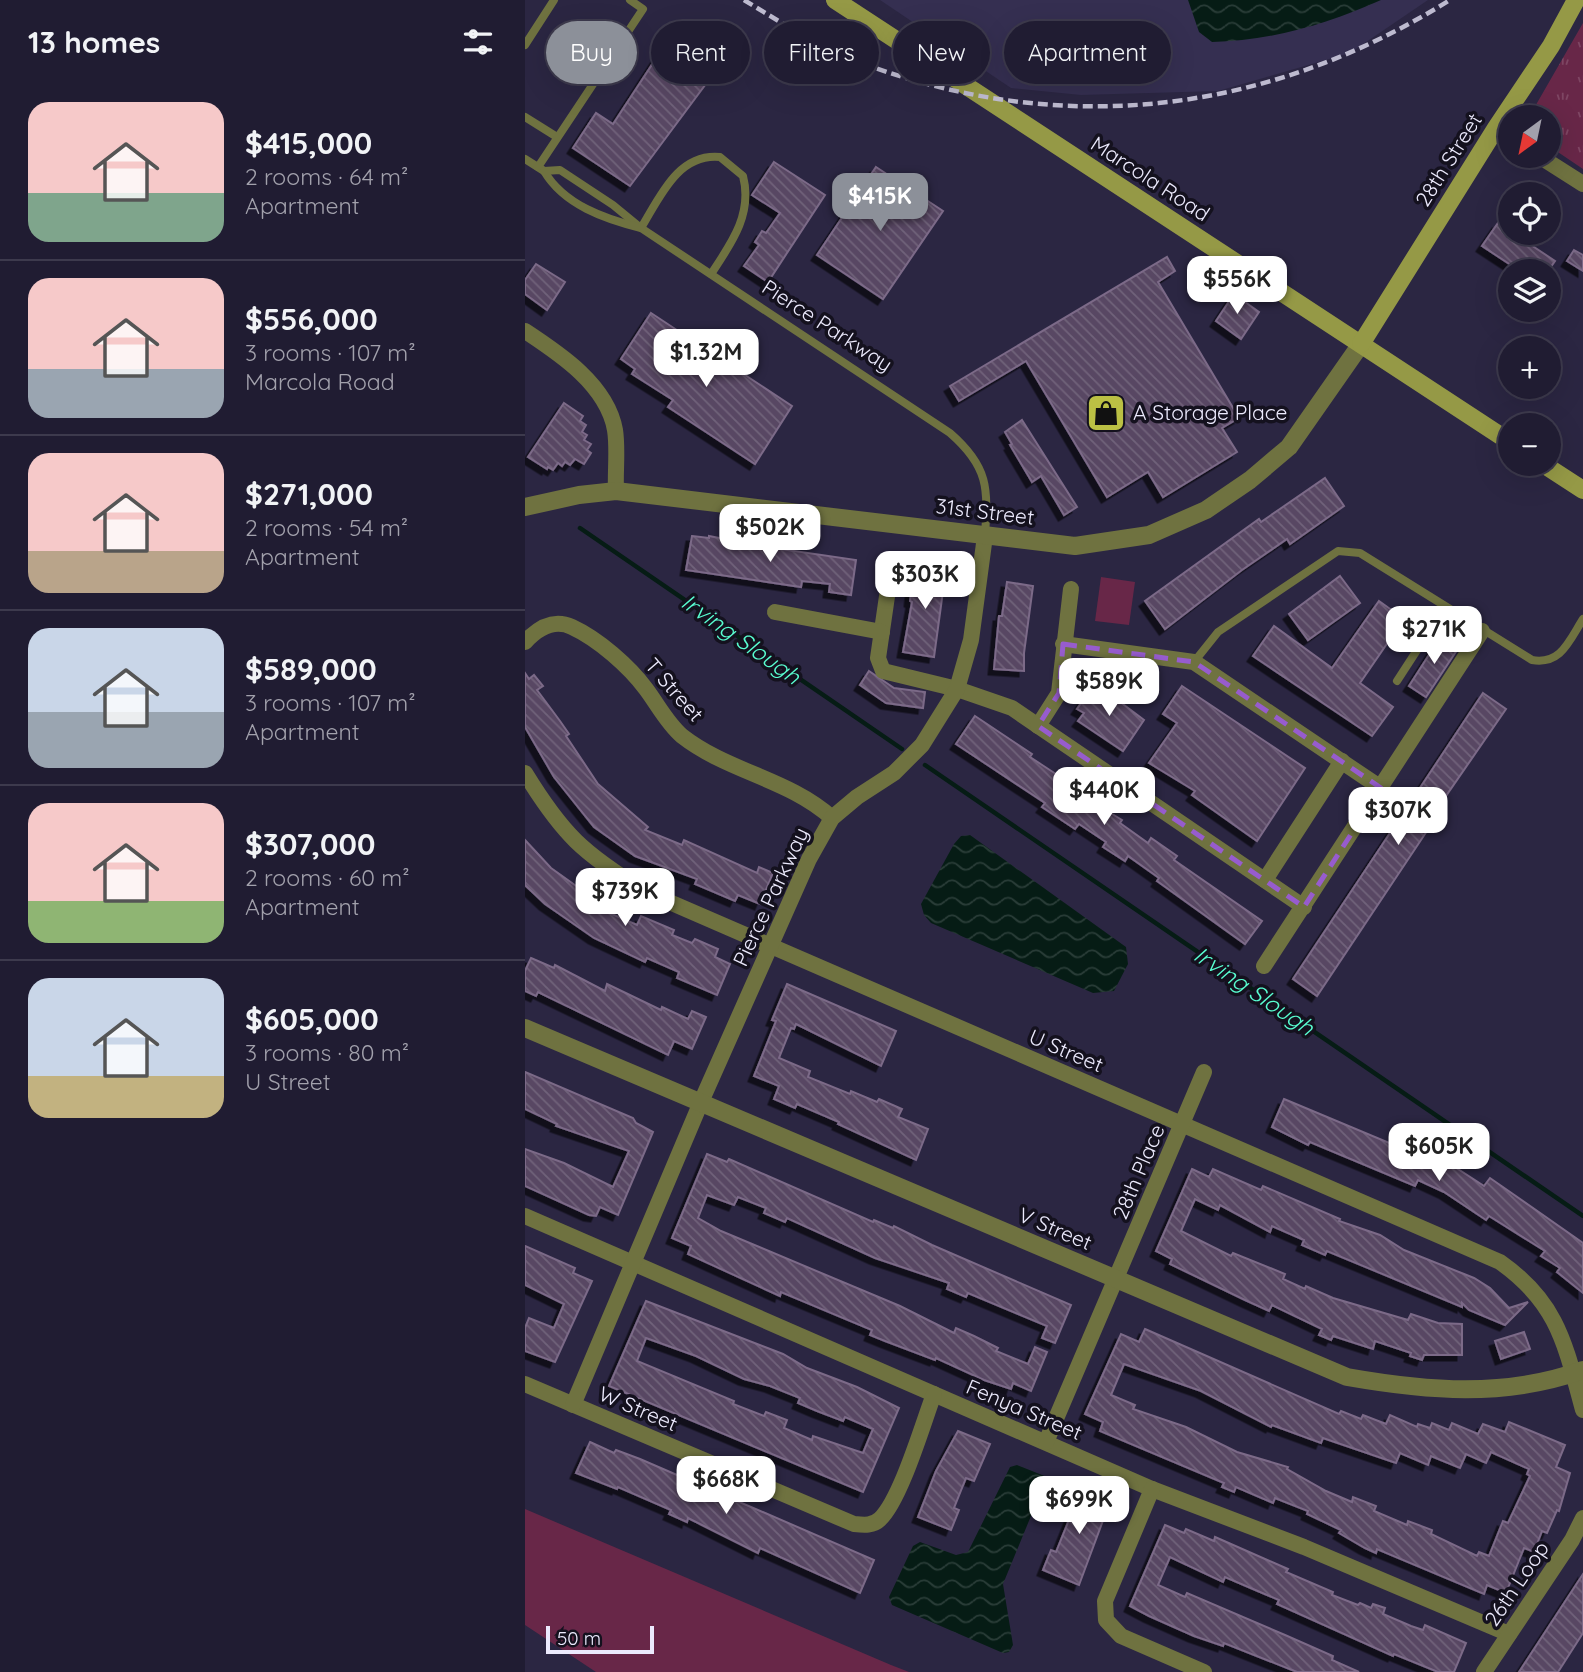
<!DOCTYPE html>
<meta charset="utf-8">
<style>
body{margin:0;font-family:Quicksand,sans-serif;background:#2d293e;color:#f1f3f6;height:100vh;display:flex;flex-direction:column;font-size:26px;white-space:nowrap}
*{box-sizing:border-box;margin:0}
p{font-size:23px;color:#a2a1ac}
.icon{flex:none;width:38px;height:38px;fill:none;stroke:currentColor;stroke-width:2;stroke-linecap:round;stroke-linejoin:round}
.map{position:relative;flex:1;overflow:hidden}
.side{display:flex;flex-direction:column;background:#201c32;width:525px}
.side>*{flex:none}
.top-card{position:absolute;left:21px;top:21px;width:665px;height:63px;display:flex;gap:14px}
.needle{width:46px;rotate:213deg}
.tools{position:absolute;left:973px;top:105px;display:grid;gap:14px}
.tools a{display:grid;place-items:center;width:63px;height:63px;border-radius:50%;background:#201c32;box-shadow:0 7px 28px #0002,0 0 0 2px #3d3a4d;font-size:35px}
.scale{position:absolute;left:21px;bottom:18px;width:108px;box-sizing:border-box;padding-left:7px;border:4px solid #eceafd;border-top:0;font-size:19px;line-height:24px;white-space:nowrap;color:#eceafd;-webkit-text-stroke:5px #14111e;paint-order:stroke}
.price{position:absolute;translate:-50% -60px;padding:0 16px;border-radius:14px;background:#fff;color:#222;font-size:23px;line-height:46px;filter:drop-shadow(0 2px 4px #0008)}
.price::after{content:'';position:absolute;left:50%;top:42px;width:21px;height:16px;margin-left:-10px;background:inherit;clip-path:polygon(0 0,100% 0,50% 100%)}
.price.on{background:#8c9099;color:#fff}
ul{padding:0;list-style:none}
li{display:flex;align-items:center;gap:21px;height:175px;padding:0 28px}
li+li{border-top:2px solid #3d3a4d}
li span{display:grid;place-items:center;flex:none;width:196px;height:140px;border-radius:21px;color:#555}
li>.icon{margin-inline-start:auto}
span .icon{width:84px;height:84px;fill:#fffc;stroke-width:1}
li b{font-size:30px}
h2{display:flex;justify-content:space-between;align-items:center;height:84px;padding:0 28px;font-size:30px}
.pill{padding:0 24px;border-radius:32px;background:#201c32;box-shadow:0 7px 28px #0002,0 0 0 2px #3d3a4d;font-size:24px;line-height:63px}
.pill.on{background:#8c9099;color:#fff}
main{display:flex;flex:1;min-height:0}
.map>svg:first-child{display:block}
.built{fill:#352f51}
.grass{fill:url(#grass-tufts)}
.green{fill:#682748}
.water{fill:url(#water-waves)}
.lines{fill:none;stroke-linecap:round;stroke-linejoin:round}
.stream{stroke:#061c15;stroke-width:4.5}
.building{fill:url(#building-back-hatch);stroke:#7c6a88;stroke-width:2;fill-rule:evenodd;filter:url(#shadow)}
.service{stroke:#6f7240;stroke-width:8}
.minor{stroke:#6f7240;stroke-width:16}
.tertiary{stroke:#6f7240;stroke-width:18}
.secondary{stroke:#959946;stroke-width:18}
.rail{stroke:#bdbacf;stroke-width:4.5;stroke-dasharray:10 5;stroke-linecap:butt}
.marked{fill:none;stroke:#975cce;stroke-width:5;stroke-dasharray:14 9;stroke-linejoin:round}
.labels{text-anchor:middle;stroke-width:7;stroke-linejoin:round;paint-order:stroke}
.street-label{font-size:21px;fill:#eceafd;stroke:#14111e}
.poi-label{font-size:21px;fill:#eceafd;stroke:#14111e;text-anchor:start}
.water-label{font-size:23px;font-style:italic;fill:#59fed1;stroke:#14111e}
</style>
<main>
<section class="side">
<h2>13 homes<svg class="icon" aria-label="filters" viewBox="0 0 24 24"><path d="M4 7h16M4 17h16"/><circle cx="9" cy="7" r="2"/><circle cx="15" cy="17" r="2"/></svg></h2>
<ul>
<li><span style="background:linear-gradient(#f6c9c9 65%,#7fa58c 0)"><svg class="icon" aria-label="home" viewBox="0 0 24 24"><path d="M3 11l9-7 9 7M6 9v11h12V9"/></svg></span><div><b>$415,000</b><p>2 rooms · 64 m²</p><p>Apartment</p></div></li>
<li><span style="background:linear-gradient(#f6c9c9 65%,#9aa5b1 0)"><svg class="icon" aria-label="home" viewBox="0 0 24 24"><path d="M3 11l9-7 9 7M6 9v11h12V9"/></svg></span><div><b>$556,000</b><p>3 rooms · 107 m²</p><p>Marcola Road</p></div></li>
<li><span style="background:linear-gradient(#f6c9c9 70%,#b9a48a 0)"><svg class="icon" aria-label="home" viewBox="0 0 24 24"><path d="M3 11l9-7 9 7M6 9v11h12V9"/></svg></span><div><b>$271,000</b><p>2 rooms · 54 m²</p><p>Apartment</p></div></li>
<li><span style="background:linear-gradient(#c9d6e8 60%,#9aa5b1 0)"><svg class="icon" aria-label="home" viewBox="0 0 24 24"><path d="M3 11l9-7 9 7M6 9v11h12V9"/></svg></span><div><b>$589,000</b><p>3 rooms · 107 m²</p><p>Apartment</p></div></li>
<li><span style="background:linear-gradient(#f6c9c9 70%,#8fb573 0)"><svg class="icon" aria-label="home" viewBox="0 0 24 24"><path d="M3 11l9-7 9 7M6 9v11h12V9"/></svg></span><div><b>$307,000</b><p>2 rooms · 60 m²</p><p>Apartment</p></div></li>
<li><span style="background:linear-gradient(#c9d6e8 70%,#c2b280 0)"><svg class="icon" aria-label="home" viewBox="0 0 24 24"><path d="M3 11l9-7 9 7M6 9v11h12V9"/></svg></span><div><b>$605,000</b><p>3 rooms · 80 m²</p><p>U Street</p></div></li>
</ul>
</section>
<div class="map">
<svg width="1058" height="1672" viewBox="0 0 1058 1672">
<defs>
<pattern id="grass-tufts" width="24" height="20" patternUnits="userSpaceOnUse" patternTransform="scale(1.75)"><rect width="24" height="20" fill="#682748"/><path d="M3 7l-1-3M5 7V3M7 7l1-3M15 17l-1-3M17 17v-4M19 17l1-3" fill="none" stroke="#7e4663"/></pattern>
<pattern id="water-waves" width="16" height="10" patternUnits="userSpaceOnUse" patternTransform="scale(1.75)"><rect width="16" height="10" fill="#061c15"/><path d="M0 5q4-4 8 0t8 0" fill="none" stroke="#2a3d38"/></pattern>
<pattern id="building-back-hatch" width="6" height="6" patternUnits="userSpaceOnUse" patternTransform="scale(1.75)"><rect width="6" height="6" fill="#584763"/><path d="M-1 5l2 2M0 0l6 6M5-1l2 2" fill="none" stroke="#70627a"/></pattern>
<filter id="shadow"><feDropShadow dx="-5.5" dy="5.5" stdDeviation="0" flood-color="#0009"/></filter>
</defs>
<rect width="100%" height="100%" fill="#2b2642"/>
<!-- built -->
<polygon class="built" points="355,0 903,0 825,53 693,91 556,95 486,88"/>
<!-- grass -->
<polygon class="grass" points="1058,23 1058,169 1024,146 1024,117 1004,117"/>
<!-- green -->
<g class="green">
<polygon points="576,577 610,582 604,625 570,621"/>
<polygon points="0,1509 366,1665 384,1672 71,1672 0,1625"/>
</g>
<!-- water -->
<g class="water">
<path d="M663,0H856C803,24 745,41 687,42L674,32Z"/>
<polygon points="445,835 601,947 603,964 589,991 568,993 406,923 399,915 396,904 429,844 436,836"/>
<polygon points="492,1465 522,1477 478,1584 488,1645 484,1652 478,1653 367,1605 364,1597 388,1546 395,1542 431,1555 443,1552 485,1467"/>
</g>
<g class="lines">
<!-- stream -->
<g class="stream">
<polyline points="55,528 377,749"/>
<polyline points="400,765 1058,1216"/>
</g>
</g>
<!-- building -->
<g class="building">
<polygon points="147,34 195,65 105,186 48,148 71,113 88,124"/>
<polygon points="249,162 300,195 243,282 219,266 234,245 230,242 237,231 241,233 255,213 227,195"/>
<polygon points="351,167 418,211 358,299 292,255"/>
<polygon points="973,223 1030,261 1023,271 995,271 957,246"/>
<polygon points="1049,250 1058,255 1058,271 1042,261"/>
<polygon points="642,257 650,271 633,282 714,418 697,428 712,452 638,497 623,472 582,497 501,361 434,401 425,386"/>
<polygon points="11,264 40,282 22,310 0,294 0,280"/>
<polygon points="709,294 734,312 716,339 691,321"/>
<polygon points="126,313 267,406 230,464 143,407 148,400 107,374 110,369 96,359"/>
<polygon points="39,403 58,416 55,421 61,425 57,432 62,435 59,440 66,444 62,450 66,453 59,464 50,459 45,465 40,462 37,466 33,463 28,470 23,467 22,469 3,457"/>
<polygon points="497,420 552,507 539,515 516,476 507,482 485,445 487,444 480,432"/>
<polygon points="800,478 819,506 765,544 762,539 717,570 640,629 620,601 734,519 736,522"/>
<polygon points="167,536 184,538 184,536 235,546 331,560 326,595 304,592 305,584 277,581 276,587 161,570"/>
<polygon points="390,565 421,569 409,657 378,652 387,602 385,601"/>
<polygon points="815,576 835,603 783,640 764,614"/>
<polygon points="482,582 508,586 499,653 499,671 469,669 474,616 477,616"/>
<polygon points="854,601 879,619 835,683 868,707 847,736 728,656 749,626 807,668"/>
<polygon points="916,636 934,647 901,697 884,686"/>
<polygon points="344,671 369,688 400,692 398,708 361,703 335,685"/>
<polygon points="0,673 4,679 9,675 18,686 12,690 35,721 44,734 41,736 73,784 123,827 120,830 157,845 159,840 232,873 234,867 248,873 235,904 213,895 210,901 170,884 172,879 110,856 69,827 29,777 0,727"/>
<polygon points="570,683 619,720 598,751 553,721 559,713 552,709"/>
<polygon points="657,686 780,768 732,841 667,795 670,791 624,763 652,723 638,714"/>
<polygon points="958,693 981,709 901,825 904,828 792,996 768,979"/>
<polygon points="450,716 507,754 505,757 537,778 535,782 597,820 595,823 623,843 626,838 652,856 649,860 737,921 720,944 632,881 634,878 603,856 600,861 578,847 581,842 554,824 550,829 517,807 520,803 431,744"/>
<polygon points="0,840 26,868 82,908 80,911 112,925 116,916 149,930 147,935 167,943 170,939 193,949 190,957 205,964 192,995 152,978 154,972 122,958 120,962 69,938 20,904 0,885"/>
<polygon points="6,958 29,968 30,965 80,991 82,984 136,1010 137,1007 163,1019 167,1011 181,1017 167,1049 149,1041 143,1055 13,992 11,996 0,991 0,971"/>
<polygon points="262,984 371,1031 356,1066 271,1024 269,1029 266,1028 254,1058 285,1071 283,1077 325,1094 326,1091 352,1102 354,1099 377,1109 373,1117 403,1129 391,1160 313,1124 314,1122 272,1104 270,1108 249,1099 254,1086 229,1076 251,1021 247,1020"/>
<polygon points="0,1072 108,1118 111,1123 128,1132 93,1215 75,1207 71,1216 64,1215 0,1186 0,1149 39,1163 88,1187 104,1151 31,1126 32,1124 0,1109"/>
<polygon points="759,1099 912,1163 915,1157 931,1164 930,1167 959,1186 965,1178 1058,1243 1058,1293 1032,1272 1035,1268 1016,1256 1020,1251 964,1216 961,1220 919,1192 893,1180 890,1186 785,1142 783,1145 747,1127"/>
<polygon points="182,1154 202,1162 204,1159 348,1222 349,1220 368,1228 369,1226 407,1245 546,1305 530,1343 517,1338 522,1326 443,1293 441,1297 422,1289 424,1283 350,1258 262,1218 260,1222 239,1213 241,1208 213,1197 209,1205 182,1195 173,1218 196,1231 375,1306 429,1333 431,1328 449,1336 473,1348 471,1351 503,1364 510,1347 522,1352 506,1391 488,1383 486,1389 459,1380 411,1358 410,1360 360,1341 345,1335 347,1330 256,1292 255,1296 163,1254 166,1246 147,1238"/>
<polygon points="667,1169 684,1177 688,1169 736,1190 738,1186 815,1219 814,1221 855,1235 879,1250 949,1278 965,1288 984,1308 1003,1302 980,1325 944,1310 937,1303 937,1307 802,1251 800,1255 777,1245 779,1240 747,1226 745,1232 695,1205 693,1210 670,1199 656,1231 706,1256 708,1253 760,1274 758,1279 780,1289 781,1286 808,1298 883,1320 886,1314 913,1323 937,1324 937,1355 899,1355 897,1360 885,1356 886,1353 850,1341 848,1349 808,1336 806,1340 794,1335 797,1329 747,1305 744,1311 720,1300 645,1264 647,1259 631,1251"/>
<polygon points="0,1246 50,1268 48,1273 67,1281 30,1362 0,1351 0,1328 4,1318 29,1328 39,1304 0,1285"/>
<path d="M121,1301L258,1354L282,1368L332,1387L374,1408L338,1492L84,1386ZM121,1338L171,1356L219,1379L245,1386L275,1398L273,1403L292,1411L318,1421L320,1417L348,1429L338,1453L288,1436L287,1440L259,1428L262,1420L241,1412L239,1416L208,1404L209,1401L112,1361Z"/>
<path d="M620,1329L814,1414L816,1411L836,1419L838,1415L861,1424L865,1415L892,1427L893,1424L905,1428L907,1423L924,1430L927,1423L953,1434L958,1424L980,1432L984,1422L1040,1445L1031,1467L1045,1473L1034,1511L1032,1510L1022,1533L1017,1531L1009,1552L999,1548L981,1593L962,1585L959,1594L852,1549L851,1553L840,1548L814,1533L816,1530L782,1514L783,1511L750,1498L748,1503L711,1487L709,1492L697,1487L699,1483L575,1431L578,1422L560,1414L596,1334L614,1342ZM599,1364L676,1391L746,1427L747,1425L796,1443L798,1438L871,1463L875,1453L903,1465L906,1456L935,1468L941,1454L961,1463L966,1452L1004,1469L1002,1474L1005,1476L983,1523L978,1521L964,1556L954,1552L952,1556L906,1534L907,1530L883,1521L882,1525L849,1511L851,1506L828,1497L827,1502L801,1491L762,1469L763,1467L712,1452L661,1427L608,1409L610,1405L586,1395Z"/>
<polygon points="999,1332 1005,1349 976,1359 970,1341"/>
<polygon points="433,1431 465,1444 449,1481 441,1478 429,1508 434,1510 426,1530 393,1517 411,1471"/>
<polygon points="65,1442 89,1453 91,1450 115,1459 349,1560 335,1593 235,1548 233,1553 163,1518 162,1522 144,1514 146,1510 93,1487 92,1489 51,1473"/>
<polygon points="550,1484 586,1499 554,1585 518,1570 526,1550 531,1552 552,1500 545,1497"/>
<polygon points="640,1525 659,1533 661,1529 689,1541 690,1537 763,1569 761,1572 808,1592 807,1595 833,1605 835,1603 846,1608 848,1604 860,1608 858,1614 886,1626 898,1630 900,1625 941,1643 929,1672 913,1672 869,1654 868,1656 752,1604 754,1600 735,1592 700,1577 698,1582 645,1557 633,1585 660,1597 662,1593 760,1635 808,1656 807,1660 834,1672 772,1672 699,1643 698,1646 669,1636 624,1616 605,1606"/>
<polygon points="1058,1574 1058,1633 1033,1672 994,1672"/>
</g>
<g class="lines">
<!-- service -->
<g class="service">
<polyline points="0,45 29,0"/>
<polyline points="0,117 32,137"/>
<path d="M0,159L19,171L35,170L88,205L116,228L425,433C464,467 463,488 460,536"/>
<polyline points="13,167 118,9 105,0"/>
<path d="M19,171C39,205 80,219 116,228C135,197 153,153 195,157L218,176C228,214 206,244 186,274"/>
<path d="M669,662L693,632L813,551L835,553L1007,660C1036,665 1044,641 1058,619"/>
<polyline points="872,681 920,607"/>
</g>
<!-- minor -->
<g class="minor">
<polyline points="971,128 985,137"/>
<polyline points="1014,156 1058,184"/>
<path d="M0,331C35,354 82,385 90,430C93,449 90,472 91,491"/>
<polyline points="367,562 353,658 358,671 432,689 487,708 779,907"/>
<polyline points="250,612 357,632"/>
<path d="M0,642C12,629 28,618 47,627C73,639 104,666 121,689C133,705 142,723 157,736C203,772 264,779 307,818"/>
<polyline points="538,644 669,662 856,788"/>
<polyline points="513,726 534,693 546,589"/>
<path d="M0,773C38,835 58,853 119,891L975,1262C1033,1303 1040,1344 1058,1410"/>
<polyline points="740,880 817,761"/>
<polyline points="739,966 957,631"/>
<polyline points="0,1216 627,1489 779,1547 984,1634"/>
<path d="M0,1384L329,1524C339,1525 348,1526 355,1519C376,1499 398,1423 409,1394"/>
<polyline points="48,1405 176,1102 284,859 307,818 332,797 369,773 397,745 432,689 446,640 460,536"/>
<polyline points="521,1442 679,1072"/>
<polyline points="627,1489 580,1601 581,1620 596,1636 679,1672"/>
<polyline points="959,1672 1047,1540 1058,1518"/>
</g>
<!-- tertiary -->
<g class="tertiary">
<polyline points="0,507 54,495 91,491 550,546 624,535 681,510 725,480 764,447 836,344"/>
<path d="M0,1028L822,1377C902,1391 980,1398 1058,1370"/>
</g>
<!-- secondary -->
<g class="secondary">
<polyline points="310,0 985,442"/>
<polyline points="836,344 971,128 1026,46 1051,0"/>
<polyline points="1018,464 1058,490"/>
</g>
<!-- rail -->
<path class="rail" d="M219,0C255,22 292,45 331,61C536,139 740,115 925,0"/>
</g>
<!-- marked area -->
<path class="marked" d="M538,644L669,662L856,788L779,907L513,726L534,693Z"/>
<!-- icons -->
<defs>
<g id="shop-square" transform="scale(2.0125)"><rect x="-9" y="-9" width="18" height="18" rx="4" fill="#bbc044" stroke="#14111e"/><path d="M-5-2.5h2.3a2.7 3.5 0 0 1 5.4 0H5L5.5 6h-11ZM-1.5-2.5h3a1.5 2.3 0 0 0-3 0Z" fill="#111"/></g>
</defs>
<g fill-rule="evenodd">
<use href="#shop-square" x="581" y="413"/>
</g>
<g class="labels">
<!-- street labels -->
<g class="street-label">
<text transform="translate(924 160) rotate(-58)" y="7">28th Street</text>
<text transform="translate(625 179) rotate(33)" y="7">Marcola Road</text>
<text transform="translate(302 326) rotate(33)" y="7">Pierce Parkway</text>
<text transform="translate(460 512) rotate(7)" y="7">31st Street</text>
<text transform="translate(149 690) rotate(49)" y="7">T Street</text>
<text transform="translate(246 897) rotate(-65)" y="7">Pierce Parkway</text>
<text transform="translate(541 1051) rotate(23)" y="7">U Street</text>
<text transform="translate(614 1172) rotate(-67)" y="7">28th Place</text>
<text transform="translate(530 1229) rotate(23)" y="7">V Street</text>
<text transform="translate(113 1409) rotate(23)" y="7">W Street</text>
<text transform="translate(499 1410) rotate(23)" y="7">Fenya Street</text>
<text transform="translate(992 1584) rotate(-56)" y="7">26th Loop</text>
</g>
<!-- poi labels -->
<g class="poi-label">
<text x="608" y="420">A Storage Place</text>
</g>
<!-- water labels -->
<g class="water-label">
<text transform="translate(216 639) rotate(35)" y="8">Irving Slough</text>
<text transform="translate(729 991) rotate(34)" y="8">Irving Slough</text>
</g>
</g>
</svg>
<div class="tools">
<a><svg class="needle" viewBox="-14 -14 28 28"><path d="M0-13l5 13h-10z" fill="#e53935"/><path d="M0 13l5-13h-10z" fill="#a2a1ac"/></svg></a>
<a><svg class="icon" aria-label="locate" viewBox="0 0 24 24"><circle cx="12" cy="12" r="6"/><path d="M12 2v4M12 18v4M2 12h4M18 12h4"/></svg></a>
<a><svg class="icon" aria-label="layers" viewBox="0 0 24 24"><path d="M12 4l9 5-9 5-9-5zM3 14l9 5 9-5"/></svg></a>
<a>+</a>
<a>−</a>
</div>
<div class="scale">50 m</div>
<b class="price on" style="left:355px;top:233px">$415K</b>
<b class="price" style="left:712px;top:316px">$556K</b>
<b class="price" style="left:181px;top:389px">$1.32M</b>
<b class="price" style="left:245px;top:564px">$502K</b>
<b class="price" style="left:400px;top:611px">$303K</b>
<b class="price" style="left:909px;top:666px">$271K</b>
<b class="price" style="left:584px;top:718px">$589K</b>
<b class="price" style="left:579px;top:827px">$440K</b>
<b class="price" style="left:873px;top:847px">$307K</b>
<b class="price" style="left:100px;top:928px">$739K</b>
<b class="price" style="left:914px;top:1183px">$605K</b>
<b class="price" style="left:201px;top:1516px">$668K</b>
<b class="price" style="left:554px;top:1536px">$699K</b>
<div class="top-card">
<a class="pill on">Buy</a>
<a class="pill">Rent</a>
<a class="pill">Filters</a>
<a class="pill">New</a>
<a class="pill">Apartment</a>
</div>
</div>
</main>
